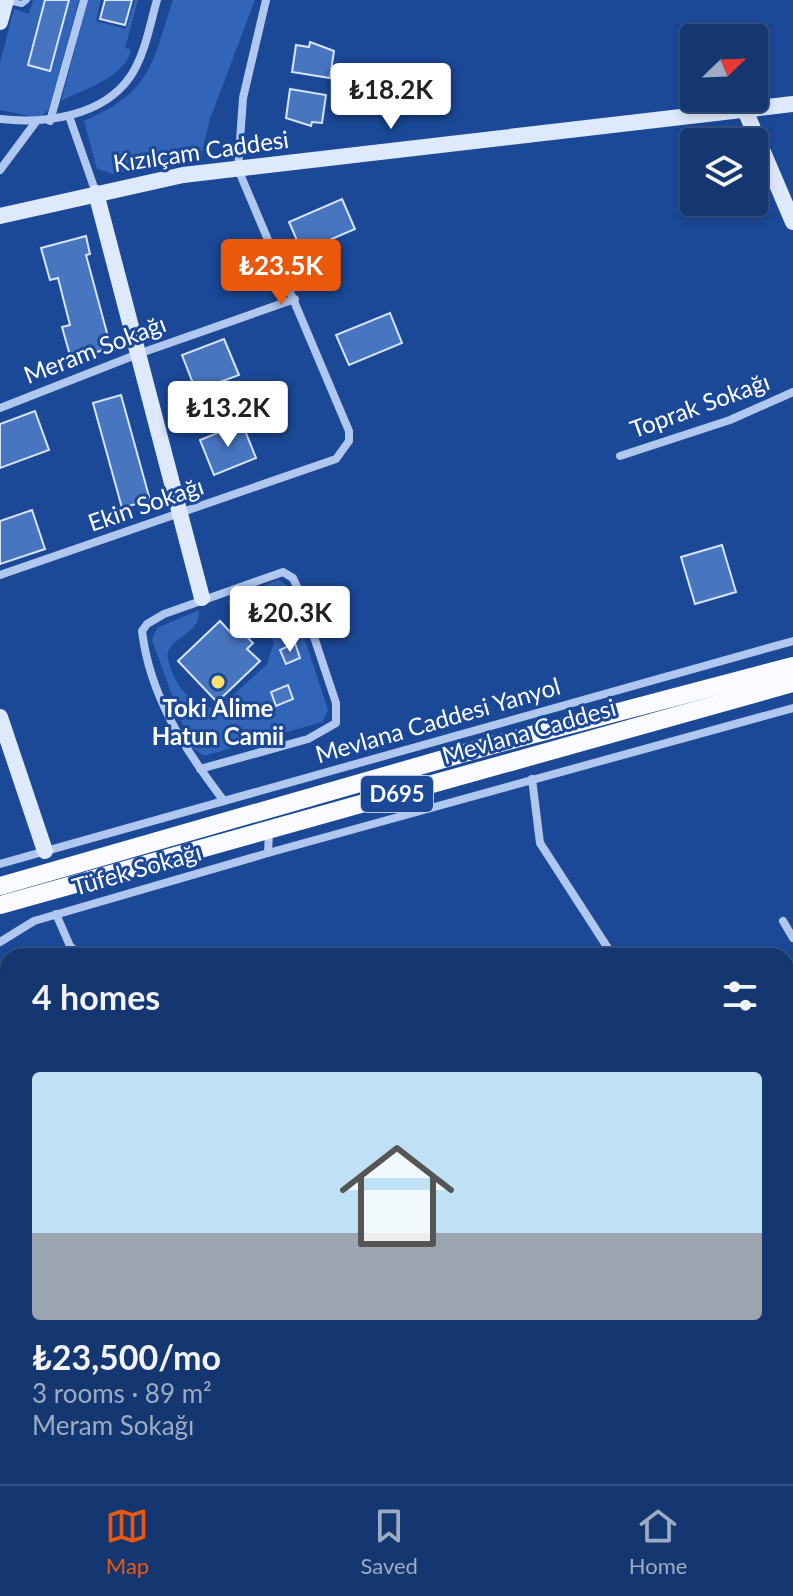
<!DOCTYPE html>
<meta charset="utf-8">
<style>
body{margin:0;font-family:Lato,sans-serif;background:#21427a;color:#f1f3f6;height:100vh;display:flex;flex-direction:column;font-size:30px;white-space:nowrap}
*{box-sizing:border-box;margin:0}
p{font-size:26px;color:#9dacc4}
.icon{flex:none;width:44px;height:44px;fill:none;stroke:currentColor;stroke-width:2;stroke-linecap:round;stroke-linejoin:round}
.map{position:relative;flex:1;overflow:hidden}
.panel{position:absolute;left:0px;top:948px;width:794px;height:536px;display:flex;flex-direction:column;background:#143772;border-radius:24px 24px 0 0;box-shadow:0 4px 12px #0003,0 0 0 2px #335184}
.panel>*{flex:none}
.needle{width:52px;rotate:67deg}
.controls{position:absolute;left:680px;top:24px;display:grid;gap:16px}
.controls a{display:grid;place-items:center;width:88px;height:88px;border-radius:8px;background:#143772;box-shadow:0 4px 12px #0003,0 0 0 2px #335184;font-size:40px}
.price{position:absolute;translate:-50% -68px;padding:0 18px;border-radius:8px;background:#fff;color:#222;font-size:26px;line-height:52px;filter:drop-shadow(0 2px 4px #0008)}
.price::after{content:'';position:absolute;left:50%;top:48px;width:24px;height:18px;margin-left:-12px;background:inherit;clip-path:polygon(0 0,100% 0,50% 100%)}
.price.active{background:#ea580c;color:#fff}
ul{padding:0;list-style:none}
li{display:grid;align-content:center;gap:16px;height:424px;padding:0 32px}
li+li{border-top:2px solid #335184}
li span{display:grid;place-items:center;height:248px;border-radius:8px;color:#555}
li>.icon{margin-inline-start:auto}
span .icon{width:144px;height:144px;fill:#fffc;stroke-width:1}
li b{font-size:34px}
h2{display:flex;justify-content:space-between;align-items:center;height:96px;padding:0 32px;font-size:34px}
.tab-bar{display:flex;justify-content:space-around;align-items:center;height:112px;border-top:2px solid #335184;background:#143772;font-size:22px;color:#9dacc4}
.tab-bar a{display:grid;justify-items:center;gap:4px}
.tab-bar .active{color:#ea580c}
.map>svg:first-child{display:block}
.green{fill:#3264b7}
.building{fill:#4875c0;stroke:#d7e5fb;stroke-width:2}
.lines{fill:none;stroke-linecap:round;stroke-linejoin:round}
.lane{stroke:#b0c8f0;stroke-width:6}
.street{stroke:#b0c8f0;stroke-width:8}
.secondary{stroke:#dee9fb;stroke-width:16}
.primary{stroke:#f9fbff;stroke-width:18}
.poi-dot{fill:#ffe06f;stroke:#1b4998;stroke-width:3}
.labels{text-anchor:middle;stroke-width:6;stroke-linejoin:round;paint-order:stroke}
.shield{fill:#1b4998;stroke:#bbc8e0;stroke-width:2}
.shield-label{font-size:22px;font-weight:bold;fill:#fff}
.street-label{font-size:24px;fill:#fff;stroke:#1b4998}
.poi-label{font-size:24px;font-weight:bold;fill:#fff;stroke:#1b4998}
</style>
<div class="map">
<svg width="793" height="1484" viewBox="0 0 793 1484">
<rect width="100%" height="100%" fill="#1b4998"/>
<!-- green -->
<g class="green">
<polygon points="33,0 79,0 49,109 40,118 0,110 0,63 14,9 29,14"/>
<path d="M88,0H101L96,21L126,29L135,0H138L125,48L131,50C126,77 82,90 61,101Z"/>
<path d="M173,0H255L210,119L201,156L114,174L97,169L84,121C152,91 151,66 173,0Z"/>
<path d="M278,580L287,585L328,710L322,722L204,756L191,747L152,640L157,628L199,610C200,632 181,633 170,648C166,654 168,659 170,666C178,692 192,702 217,710L267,664L274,642L243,607L234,613L228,600Z"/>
</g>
<!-- building -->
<g class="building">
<polygon points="45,0 69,0 50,71 28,65"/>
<polygon points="105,0 132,0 125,25 100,19"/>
<polygon points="310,42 334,51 330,78 292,72 296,45 309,47"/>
<polygon points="290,89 326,95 322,123 312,122 311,126 286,118"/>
<polygon points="342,199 355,229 302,252 289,222"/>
<polygon points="86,236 90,254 86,255 111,348 71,359 62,327 70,325 58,278 50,280 41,248"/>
<polygon points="390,313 402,343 349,365 336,335"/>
<polygon points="224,339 239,375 196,391 182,355"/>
<polygon points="121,395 150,500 122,508 93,403"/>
<polygon points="35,411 49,450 0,468 0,424"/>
<polygon points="242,423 256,458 214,475 200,440"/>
<polygon points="32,510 45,549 0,564 0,521"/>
<polygon points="722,545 736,592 695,604 681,557"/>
<polygon points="220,621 232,634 238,628 253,643 247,649 260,661 217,702 178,661"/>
<polygon points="295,643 300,658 286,664 280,650"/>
<polygon points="288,685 293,699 276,706 271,692"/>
</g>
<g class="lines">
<!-- lane -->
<g class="lane">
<polyline points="8,1 22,4 27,0"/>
<polyline points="0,1174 8,1175"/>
<polyline points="153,1484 159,1476"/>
</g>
<!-- street -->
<g class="street">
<polyline points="69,116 96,193"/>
<path d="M0,119C44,124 102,117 130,77C145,55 150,24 157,0"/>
<polyline points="50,121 84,0"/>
<polyline points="0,170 35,123"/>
<polyline points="0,408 138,354 295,299"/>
<polyline points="620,456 730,420 793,392"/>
<polyline points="0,575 336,459 349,441 349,431 238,169 243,98 266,0"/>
<path d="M200,769L308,739L336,723V703L298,589L293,578L283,572L164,614L147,624L142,631C150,697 185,750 224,801"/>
<polyline points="532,779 540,843 613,956"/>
<polyline points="268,853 793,708"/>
<polyline points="0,864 793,641"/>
<polyline points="56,914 70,946 82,956"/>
<polyline points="783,921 793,938"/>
<polyline points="0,942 34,921 268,853 269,832"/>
<polyline points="0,1074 8,1064"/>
<polyline points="786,1212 793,1218"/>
</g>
<!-- secondary -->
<g class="secondary">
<polyline points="0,22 6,0"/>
<polyline points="745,110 793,222"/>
<polyline points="96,193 202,598"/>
<polyline points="0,216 183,175 793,104"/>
<polyline points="0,717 45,851"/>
</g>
<!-- primary -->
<g class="primary">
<polyline points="0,886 489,746 793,666"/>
<polyline points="0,905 793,683"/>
</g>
</g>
<!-- markers -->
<circle class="poi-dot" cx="218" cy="682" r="8"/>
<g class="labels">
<!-- shield labels -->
<rect class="shield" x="361" y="776" width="72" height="36" rx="6"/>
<g class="shield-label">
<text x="397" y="802">D695</text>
</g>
<!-- street labels -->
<g class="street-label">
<text transform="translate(201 152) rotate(-8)" y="8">Kızılçam Caddesi</text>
<text transform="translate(95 350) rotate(-21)" y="8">Meram Sokağı</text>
<text transform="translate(700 406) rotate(-20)" y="8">Toprak Sokağı</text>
<text transform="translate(146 505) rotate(-19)" y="8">Ekin Sokağı</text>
<text transform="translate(438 721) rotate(-16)" y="8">Mevlana Caddesi Yanyol</text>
<text transform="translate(529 732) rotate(-16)" y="8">Mevlana Caddesi</text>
<text transform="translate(137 870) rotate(-16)" y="8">Tüfek Sokağı</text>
</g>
<!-- poi labels -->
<g class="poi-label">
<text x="218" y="717">Toki Alime<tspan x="218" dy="28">Hatun Camii</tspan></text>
</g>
</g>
</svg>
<div class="controls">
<a><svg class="needle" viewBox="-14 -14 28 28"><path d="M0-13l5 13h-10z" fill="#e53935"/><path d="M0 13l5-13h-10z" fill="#9dacc4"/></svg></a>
<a><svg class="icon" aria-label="layers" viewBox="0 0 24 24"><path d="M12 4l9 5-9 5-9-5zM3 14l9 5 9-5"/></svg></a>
</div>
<b class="price" style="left:391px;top:131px">₺18.2K</b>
<b class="price active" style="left:281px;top:307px">₺23.5K</b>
<b class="price" style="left:228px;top:449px">₺13.2K</b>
<b class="price" style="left:290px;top:654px">₺20.3K</b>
<section class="panel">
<h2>4 homes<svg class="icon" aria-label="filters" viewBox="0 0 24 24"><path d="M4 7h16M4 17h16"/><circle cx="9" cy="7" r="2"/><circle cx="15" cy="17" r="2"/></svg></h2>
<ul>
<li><span style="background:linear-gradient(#bfe0f5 65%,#9aa5b1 0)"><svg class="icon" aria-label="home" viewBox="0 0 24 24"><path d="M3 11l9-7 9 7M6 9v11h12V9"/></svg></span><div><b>₺23,500/mo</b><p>3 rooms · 89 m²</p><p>Meram Sokağı</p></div></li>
</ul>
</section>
</div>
<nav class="tab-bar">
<a class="active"><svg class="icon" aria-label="map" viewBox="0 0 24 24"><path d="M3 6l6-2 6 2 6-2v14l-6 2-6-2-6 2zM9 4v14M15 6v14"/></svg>Map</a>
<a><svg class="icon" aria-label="saved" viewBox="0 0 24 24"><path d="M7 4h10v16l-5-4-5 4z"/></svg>Saved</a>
<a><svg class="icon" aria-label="home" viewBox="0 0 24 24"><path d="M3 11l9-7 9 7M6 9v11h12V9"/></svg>Home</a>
</nav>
